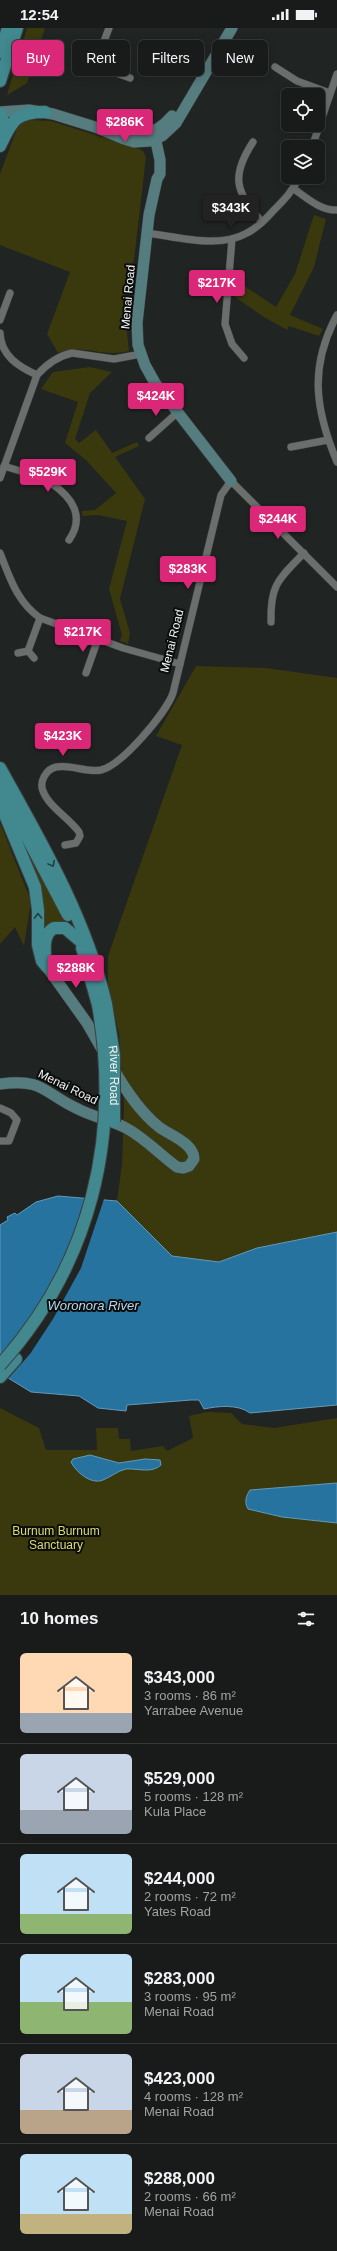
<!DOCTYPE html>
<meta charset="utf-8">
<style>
body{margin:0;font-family:Arial,sans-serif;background:#212423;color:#f1f3f6;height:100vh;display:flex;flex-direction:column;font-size:15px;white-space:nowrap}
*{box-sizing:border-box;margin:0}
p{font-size:13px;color:#9fa1a2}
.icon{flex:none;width:22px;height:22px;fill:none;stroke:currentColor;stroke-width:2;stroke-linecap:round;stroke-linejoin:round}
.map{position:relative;height:1567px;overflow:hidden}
.panel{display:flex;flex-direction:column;background:#181b1a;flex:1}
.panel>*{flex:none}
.guide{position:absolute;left:12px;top:12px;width:313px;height:36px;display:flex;gap:8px}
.tools{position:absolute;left:281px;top:60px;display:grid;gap:8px}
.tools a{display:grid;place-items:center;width:44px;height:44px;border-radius:6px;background:#181b1a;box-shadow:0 2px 10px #0003,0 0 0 1px #363939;font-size:20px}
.price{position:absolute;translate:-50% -34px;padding:0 9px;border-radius:4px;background:#db2777;color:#fff;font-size:13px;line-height:26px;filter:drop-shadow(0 1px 2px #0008)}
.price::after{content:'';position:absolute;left:50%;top:24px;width:12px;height:9px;margin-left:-6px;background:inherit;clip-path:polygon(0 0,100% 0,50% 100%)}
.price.current{background:#222;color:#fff}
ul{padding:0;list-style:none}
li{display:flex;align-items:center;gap:12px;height:100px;padding:0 20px}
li+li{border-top:1px solid #363939}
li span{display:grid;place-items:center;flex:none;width:112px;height:80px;border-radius:6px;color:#555}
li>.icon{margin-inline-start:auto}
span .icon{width:48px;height:48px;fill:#fffc;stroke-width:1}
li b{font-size:17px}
h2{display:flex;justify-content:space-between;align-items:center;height:48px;padding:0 20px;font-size:17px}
.pill{padding:0 14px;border-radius:6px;background:#181b1a;box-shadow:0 2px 10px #0003,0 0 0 1px #363939;font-size:14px;line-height:36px}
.pill.current{background:#db2777;color:#fff}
.status{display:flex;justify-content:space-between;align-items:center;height:28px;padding:0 20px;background:#181b1a;direction:ltr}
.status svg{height:11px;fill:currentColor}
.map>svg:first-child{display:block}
.green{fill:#3a390d}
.water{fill:#2673a0;stroke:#639ab9}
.pier{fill:#202423}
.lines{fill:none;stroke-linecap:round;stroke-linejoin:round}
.street-casing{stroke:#3d403f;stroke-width:8}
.secondary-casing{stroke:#3d403f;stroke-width:12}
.primary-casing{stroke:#3d403f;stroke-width:14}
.street{stroke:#6a6f6d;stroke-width:7}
.secondary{stroke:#557c7e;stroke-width:11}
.primary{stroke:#41888f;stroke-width:12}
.primary-bridge-casing{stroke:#3d403f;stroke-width:14;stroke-linecap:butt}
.primary-bridge{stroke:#41888f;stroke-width:12}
.oneway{stroke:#213e40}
.labels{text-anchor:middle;stroke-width:4;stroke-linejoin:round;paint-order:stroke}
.street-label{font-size:12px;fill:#f2f5f4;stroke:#0b0d0c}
.park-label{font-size:12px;fill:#dedb6e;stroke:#0b0d0c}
.water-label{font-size:13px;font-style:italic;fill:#b3d7f1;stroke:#0b0d0c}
</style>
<div class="status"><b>12:54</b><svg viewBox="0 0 49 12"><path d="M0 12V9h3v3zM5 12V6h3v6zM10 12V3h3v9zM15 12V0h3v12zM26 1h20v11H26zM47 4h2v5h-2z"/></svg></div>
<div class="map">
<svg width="337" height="1567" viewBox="0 0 337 1567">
<rect width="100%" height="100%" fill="#202423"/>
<!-- green -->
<g class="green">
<polygon points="27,0 45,0 27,55 7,67"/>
<path d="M30,92L51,93L137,120L143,123L146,129L134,232C120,261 126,293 129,323C103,330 84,315 58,325L47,306L70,244L0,217V146L19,95Z"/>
<polygon points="314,187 326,191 314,239 290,287 323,301 319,308 289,298 287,302 264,289 232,267 234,251 276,279 295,246"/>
<polygon points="90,339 112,344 90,365 75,411 79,415 96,402 112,425 137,414 139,418 115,429 145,471 120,571 130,605 128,616 120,613 122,607 109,561 127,493 98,487 82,488 82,483 95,482 116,465 86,432 65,415 78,374 41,361 53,344"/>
<polygon points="196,638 266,640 337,650 337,1204 257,1220 219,1234 184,1231 172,1228 117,1173 122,1136 124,1078 119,1005 108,960 108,928 182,717 156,708"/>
<polygon points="0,795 31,873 24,918 15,899 0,916"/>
<polygon points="20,809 64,893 53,894 44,905"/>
<path d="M0,1380L39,1400L46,1422H97L96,1400H118L119,1411H130L131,1423L163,1418L167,1423L193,1410L189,1388L207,1384L231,1385L242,1396L274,1400L337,1390V1455L250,1462C246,1468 244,1474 248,1481L281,1489L337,1495V1567H0Z"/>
</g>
<!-- water -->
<g class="water">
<path d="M58,1168L117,1173L172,1228L219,1234L257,1220L337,1204V1377L250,1385C238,1376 218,1378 204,1381L199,1372H191L127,1377L126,1383L98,1380L79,1368L31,1364L0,1345V1197L8,1192L7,1189L15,1185L17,1187L36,1174Z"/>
<path d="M90,1427L119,1435L145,1431L160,1432L161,1437C152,1446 137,1440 126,1441C117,1443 111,1449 103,1452C91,1457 76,1444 71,1434L73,1431Z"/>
<path d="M337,1455V1495L282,1489L248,1481C244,1474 246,1468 250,1462Z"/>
</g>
<!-- pier -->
<polygon class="pier" points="85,1169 104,1171 81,1240 53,1291 30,1326 7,1352 0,1348 57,1245 74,1204"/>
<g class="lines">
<!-- street casing -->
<g class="street-casing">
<g id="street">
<polyline points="84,33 130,50"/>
<polyline points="95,37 109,0"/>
<polyline points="275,39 297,53 330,65"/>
<path d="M253,114C230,149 236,164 262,194"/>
<polyline points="312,119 337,46"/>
<path d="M294,161C307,170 321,183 337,182"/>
<path d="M147,205C178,209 219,221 247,205C257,200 266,191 273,183C284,172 293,163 299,149"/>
<polyline points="232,211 225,296 232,316 244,330"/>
<path d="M337,287C309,339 315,381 337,434"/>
<polyline points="0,292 10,265"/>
<path d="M0,305C1,328 19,339 37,347"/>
<polyline points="149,410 178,384"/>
<polyline points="291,419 328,412"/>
<path d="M4,438C19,443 38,447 51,455C73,470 85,489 69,512"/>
<path d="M0,450L37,347C46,337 58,328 72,325L114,331L141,326"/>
<path d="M0,525C10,550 17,574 40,590L123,620L180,636"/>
<path d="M271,594C270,556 279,551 304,525"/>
<polyline points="28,623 40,590"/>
<polyline points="18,625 28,623 34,630"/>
<polyline points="86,645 98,611"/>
<path d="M65,817L76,815L80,808L79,804C69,790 49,779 43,763C39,754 46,741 56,739C71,736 86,745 101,742C122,737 166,685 173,665L221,467L231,453L337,559"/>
<polyline points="0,1080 11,1085 17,1092 9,1113 0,1113"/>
</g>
</g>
<!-- secondary casing -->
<g class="secondary-casing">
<g id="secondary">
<polyline points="0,84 29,82 53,86 95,99 124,111 134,114 150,113 162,108 176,95 232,0"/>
<path d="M114,100C139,109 154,109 172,88"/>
<polyline points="154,104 160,132 160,146 157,151 149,187 137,295 138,317 145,337 155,355 231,453"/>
<polyline points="47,939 87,995 103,1023"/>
<path d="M0,1056C44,1050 43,1065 78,1081C93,1089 111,1092 126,1100C145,1110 159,1126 177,1139L183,1140L189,1138L194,1131C194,1115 169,1107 159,1099C139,1083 125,1061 113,1040"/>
</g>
</g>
<!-- primary casing -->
<g class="primary-casing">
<g id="primary">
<polyline points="0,24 8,0"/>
<polyline points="0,53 17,0"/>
<polyline points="0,86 4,95 1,107"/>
<path d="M0,118C12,93 15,84 45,84"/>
<path d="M0,740C42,815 86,891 106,976"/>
<polyline points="0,758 68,887"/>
<polyline points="0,775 35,859 38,882 38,917 42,933 47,939"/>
<polyline points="82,920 98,977"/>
<path d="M45,926C44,916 45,905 54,900H65L79,912"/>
<polyline points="0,1349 16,1331"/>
</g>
</g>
<!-- street -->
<use href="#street" class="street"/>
<!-- secondary -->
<use href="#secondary" class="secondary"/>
<!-- primary -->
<use href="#primary" class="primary"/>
<!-- primary-bridge casing -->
<g class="primary-bridge-casing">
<g id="primary-bridge">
<path id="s1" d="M106,976L114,1027V1094"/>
<path d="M0,1337C91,1236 121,1110 98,977"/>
</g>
</g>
<!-- primary-bridge -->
<use href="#primary-bridge" class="primary-bridge"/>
</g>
<!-- one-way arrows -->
<defs><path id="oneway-chevron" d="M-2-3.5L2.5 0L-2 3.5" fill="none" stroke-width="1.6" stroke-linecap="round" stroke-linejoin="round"/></defs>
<g class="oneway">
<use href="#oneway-chevron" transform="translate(52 836) rotate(62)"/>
<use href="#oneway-chevron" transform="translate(38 888) rotate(-91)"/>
</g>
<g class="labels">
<!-- street labels -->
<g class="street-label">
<text transform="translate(128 269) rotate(-85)" y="4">Menai Road</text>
<text transform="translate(172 613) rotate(-76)" y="4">Menai Road</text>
<text dy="4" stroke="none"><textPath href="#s1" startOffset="72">River Road</textPath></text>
<text transform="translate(68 1059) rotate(26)" y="4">Menai Road</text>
</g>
<!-- park labels -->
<g class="park-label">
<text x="56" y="1507">Burnum Burnum<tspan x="56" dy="14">Sanctuary</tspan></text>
</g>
<!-- water labels -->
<g class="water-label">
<text x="93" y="1282">Woronora River</text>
</g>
</g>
</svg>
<div class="tools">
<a><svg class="icon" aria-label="locate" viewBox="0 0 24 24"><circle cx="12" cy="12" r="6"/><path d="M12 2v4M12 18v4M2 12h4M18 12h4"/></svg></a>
<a><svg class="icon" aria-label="layers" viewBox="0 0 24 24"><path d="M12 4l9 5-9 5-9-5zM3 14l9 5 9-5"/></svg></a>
</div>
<b class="price" style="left:125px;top:115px">$286K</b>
<b class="price current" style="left:231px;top:201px">$343K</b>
<b class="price" style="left:217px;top:276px">$217K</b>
<b class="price" style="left:156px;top:389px">$424K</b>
<b class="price" style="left:48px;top:465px">$529K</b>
<b class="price" style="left:278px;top:512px">$244K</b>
<b class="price" style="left:188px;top:562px">$283K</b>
<b class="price" style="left:83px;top:625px">$217K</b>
<b class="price" style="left:63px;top:729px">$423K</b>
<b class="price" style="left:76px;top:961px">$288K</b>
<div class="guide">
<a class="pill current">Buy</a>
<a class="pill">Rent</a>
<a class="pill">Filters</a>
<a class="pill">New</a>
</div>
</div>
<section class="panel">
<h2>10 homes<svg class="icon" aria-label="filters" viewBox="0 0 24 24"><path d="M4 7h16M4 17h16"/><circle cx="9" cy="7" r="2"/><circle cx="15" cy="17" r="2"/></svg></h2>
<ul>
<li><span style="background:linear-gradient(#ffd9b3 75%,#9aa5b1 0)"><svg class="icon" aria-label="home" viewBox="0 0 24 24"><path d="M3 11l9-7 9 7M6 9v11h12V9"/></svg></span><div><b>$343,000</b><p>3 rooms · 86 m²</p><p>Yarrabee Avenue</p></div></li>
<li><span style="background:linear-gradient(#c9d6e8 70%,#9aa5b1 0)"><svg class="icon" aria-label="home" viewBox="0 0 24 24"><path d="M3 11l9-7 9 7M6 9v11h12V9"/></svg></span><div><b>$529,000</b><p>5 rooms · 128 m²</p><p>Kula Place</p></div></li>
<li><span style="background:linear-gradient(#bfe0f5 75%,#8fb573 0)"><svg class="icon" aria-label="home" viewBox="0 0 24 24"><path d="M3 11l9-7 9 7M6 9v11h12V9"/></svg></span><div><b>$244,000</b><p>2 rooms · 72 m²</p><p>Yates Road</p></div></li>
<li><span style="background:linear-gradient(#bfe0f5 60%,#8fb573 0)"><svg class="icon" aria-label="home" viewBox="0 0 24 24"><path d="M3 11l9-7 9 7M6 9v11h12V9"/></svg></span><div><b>$283,000</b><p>3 rooms · 95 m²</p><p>Menai Road</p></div></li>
<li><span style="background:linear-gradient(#c9d6e8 70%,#b9a48a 0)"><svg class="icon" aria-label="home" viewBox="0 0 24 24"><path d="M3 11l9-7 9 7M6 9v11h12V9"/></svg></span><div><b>$423,000</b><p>4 rooms · 128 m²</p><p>Menai Road</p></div></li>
<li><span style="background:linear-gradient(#bfe0f5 75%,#c2b280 0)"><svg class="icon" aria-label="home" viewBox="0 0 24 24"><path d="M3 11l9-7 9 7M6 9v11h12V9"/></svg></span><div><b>$288,000</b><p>2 rooms · 66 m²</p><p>Menai Road</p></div></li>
</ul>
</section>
